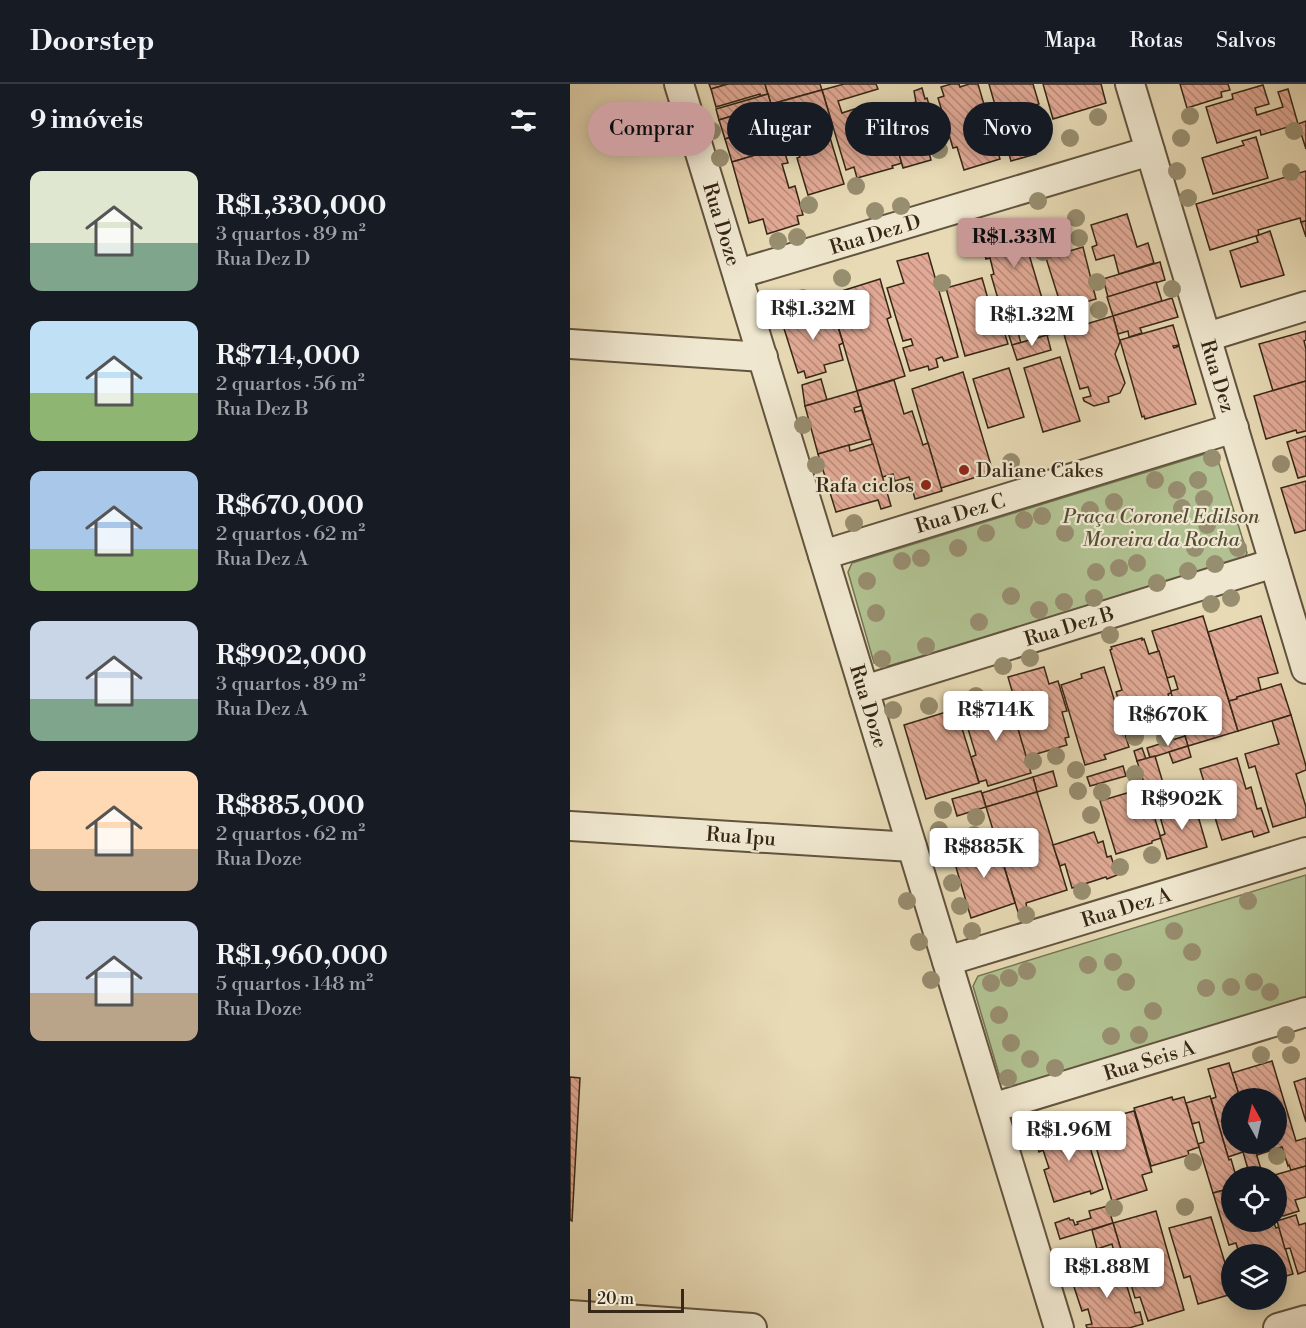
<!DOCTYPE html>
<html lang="pt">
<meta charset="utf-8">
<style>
body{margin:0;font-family:"Libre Bodoni",serif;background:#20242c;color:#f1f3f6;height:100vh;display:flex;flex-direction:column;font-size:22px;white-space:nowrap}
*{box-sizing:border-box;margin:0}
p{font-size:20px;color:#9ea1a6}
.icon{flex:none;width:33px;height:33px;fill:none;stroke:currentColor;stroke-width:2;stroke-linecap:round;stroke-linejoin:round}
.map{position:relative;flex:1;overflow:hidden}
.drawer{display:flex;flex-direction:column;background:#171b24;width:570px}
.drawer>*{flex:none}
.top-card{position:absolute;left:18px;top:18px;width:570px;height:54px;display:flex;gap:12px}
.needle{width:39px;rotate:352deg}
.controls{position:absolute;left:651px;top:1004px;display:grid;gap:12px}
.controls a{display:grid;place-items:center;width:66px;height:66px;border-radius:50%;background:#171b24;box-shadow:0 3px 15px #0003;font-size:30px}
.scale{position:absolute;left:18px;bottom:15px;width:96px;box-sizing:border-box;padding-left:6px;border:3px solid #362716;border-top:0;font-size:16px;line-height:21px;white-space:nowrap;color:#362716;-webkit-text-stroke:4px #efe7cf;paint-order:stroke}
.price{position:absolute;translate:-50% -51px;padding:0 14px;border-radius:6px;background:#fff;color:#222;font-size:20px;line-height:39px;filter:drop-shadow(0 2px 3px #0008)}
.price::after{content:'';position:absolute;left:50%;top:36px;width:18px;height:14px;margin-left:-9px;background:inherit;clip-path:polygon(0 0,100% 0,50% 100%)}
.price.active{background:#c59692;color:#111}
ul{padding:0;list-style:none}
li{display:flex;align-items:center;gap:18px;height:150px;padding:0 30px}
li span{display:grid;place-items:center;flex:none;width:168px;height:120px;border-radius:12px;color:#555}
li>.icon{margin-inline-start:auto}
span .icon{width:72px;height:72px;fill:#fffc;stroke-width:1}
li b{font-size:26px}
h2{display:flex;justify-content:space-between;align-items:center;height:72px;padding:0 30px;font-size:26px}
.tag{padding:0 21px;border-radius:27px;background:#171b24;box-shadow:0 3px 15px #0003;font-size:21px;line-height:54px}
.tag.active{background:#c59692;color:#111}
header{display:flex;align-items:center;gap:36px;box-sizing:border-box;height:84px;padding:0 30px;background:#171b24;border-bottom:2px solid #363941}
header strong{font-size:28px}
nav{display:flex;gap:33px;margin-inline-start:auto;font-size:21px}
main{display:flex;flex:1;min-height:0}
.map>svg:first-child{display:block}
.green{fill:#b1c191;stroke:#747454;stroke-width:1.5}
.building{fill:url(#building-back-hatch);stroke:#362716;stroke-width:1.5}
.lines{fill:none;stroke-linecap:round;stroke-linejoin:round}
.minor-casing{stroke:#62543e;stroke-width:32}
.minor{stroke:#efe7cf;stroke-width:28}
.tree{fill:#978d6f}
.poi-dot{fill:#8f2418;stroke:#efe7cf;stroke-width:2}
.labels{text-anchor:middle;stroke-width:4.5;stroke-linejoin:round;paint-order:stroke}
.street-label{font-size:20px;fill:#362716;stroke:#efe7cf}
.poi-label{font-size:20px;fill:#362716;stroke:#efe7cf;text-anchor:start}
.park-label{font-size:20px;font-style:italic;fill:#554e35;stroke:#efe7cf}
</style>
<header>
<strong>Doorstep</strong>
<nav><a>Mapa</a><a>Rotas</a><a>Salvos</a></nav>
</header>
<main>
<section class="drawer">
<h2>9 imóveis<svg class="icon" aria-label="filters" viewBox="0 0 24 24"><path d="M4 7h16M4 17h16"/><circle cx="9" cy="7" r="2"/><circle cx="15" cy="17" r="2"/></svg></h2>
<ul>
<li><span style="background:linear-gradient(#dfe7d0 60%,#7fa58c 0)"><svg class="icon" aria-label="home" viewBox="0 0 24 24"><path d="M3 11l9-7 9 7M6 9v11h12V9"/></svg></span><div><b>R$1,330,000</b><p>3 quartos · 89 m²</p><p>Rua Dez D</p></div></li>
<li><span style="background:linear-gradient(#bfe0f5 60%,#8fb573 0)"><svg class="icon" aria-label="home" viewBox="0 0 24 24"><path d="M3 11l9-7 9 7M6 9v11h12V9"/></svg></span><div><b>R$714,000</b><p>2 quartos · 56 m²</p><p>Rua Dez B</p></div></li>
<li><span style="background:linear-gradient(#a9c7e8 65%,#8fb573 0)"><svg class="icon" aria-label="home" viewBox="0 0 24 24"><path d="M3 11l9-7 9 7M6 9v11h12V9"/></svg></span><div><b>R$670,000</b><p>2 quartos · 62 m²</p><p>Rua Dez A</p></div></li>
<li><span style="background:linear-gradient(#c9d6e8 65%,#7fa58c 0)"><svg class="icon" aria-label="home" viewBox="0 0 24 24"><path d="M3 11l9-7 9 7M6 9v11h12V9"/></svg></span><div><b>R$902,000</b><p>3 quartos · 89 m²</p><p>Rua Dez A</p></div></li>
<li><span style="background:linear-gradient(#ffd9b3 65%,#b9a48a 0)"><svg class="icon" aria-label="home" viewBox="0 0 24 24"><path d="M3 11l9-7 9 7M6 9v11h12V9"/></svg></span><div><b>R$885,000</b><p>2 quartos · 62 m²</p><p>Rua Doze</p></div></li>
<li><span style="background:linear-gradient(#c9d6e8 60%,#b9a48a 0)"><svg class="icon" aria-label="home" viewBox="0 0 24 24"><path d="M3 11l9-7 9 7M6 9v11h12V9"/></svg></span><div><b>R$1,960,000</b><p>5 quartos · 148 m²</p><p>Rua Doze</p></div></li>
</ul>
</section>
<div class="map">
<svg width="736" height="1244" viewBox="0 0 736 1244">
<defs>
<pattern id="building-back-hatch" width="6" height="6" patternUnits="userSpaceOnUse" patternTransform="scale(1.5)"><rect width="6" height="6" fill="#e2aa96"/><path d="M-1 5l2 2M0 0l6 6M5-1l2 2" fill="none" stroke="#b88a79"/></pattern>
</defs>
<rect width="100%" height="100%" fill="#e7dab5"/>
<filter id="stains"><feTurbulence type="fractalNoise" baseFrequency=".00333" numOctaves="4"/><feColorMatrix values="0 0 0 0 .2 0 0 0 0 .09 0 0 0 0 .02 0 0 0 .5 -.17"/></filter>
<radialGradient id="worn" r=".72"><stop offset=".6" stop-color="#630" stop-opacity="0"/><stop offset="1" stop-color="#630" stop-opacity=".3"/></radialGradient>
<!-- green -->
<g class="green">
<polygon points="638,369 647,373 677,469 672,479 315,583 304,579 278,488 282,479"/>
<polygon points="736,791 736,916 442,1003 431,997 403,902 408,892"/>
</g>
<!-- building -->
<g class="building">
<polygon points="139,0 158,0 141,5"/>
<polygon points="158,0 195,0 198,10 190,12 190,10 146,23 141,5"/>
<polygon points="195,0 250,0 252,6 201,20"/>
<polygon points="274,0 306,0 308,5 268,17 272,29 303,19 309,37 315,35 323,60 326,59 332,79 322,82 323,84 287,94 284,83 276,86 252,6"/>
<polygon points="381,0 389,0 390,3 399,0 408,0 430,75 394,86 387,63 383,64 368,14 374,12 371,3"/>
<polygon points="419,0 463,0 469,20 452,25 466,70 441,77"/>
<polygon points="473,0 531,0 536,19 483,35"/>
<polygon points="610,0 658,0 660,6 651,8 652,13 617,24"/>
<polygon points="693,1 699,20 685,24 687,31 713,23 708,8 718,5 728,40 691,51 690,46 647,59 636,23 663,15 662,10"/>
<polygon points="352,4 355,15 357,14 368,50 355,54 361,76 333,84 326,59 331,58 321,25 346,18 344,7"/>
<polygon points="252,6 263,43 258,47 274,100 238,111 227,74 230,73 221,45 216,47 205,19"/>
<polygon points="198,10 201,20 149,36 146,25"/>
<polygon points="201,20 206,39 155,55 149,36"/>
<polygon points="736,37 736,65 728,40"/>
<polygon points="206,39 213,63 162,78 155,55"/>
<polygon points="686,53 698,94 643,110 632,74 674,61 672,57"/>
<polygon points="213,63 218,79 212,80 219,104 225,102 233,131 227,132 229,140 197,150 193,135 179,139 162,78"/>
<polygon points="736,87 736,137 731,138 730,134 688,146 689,151 640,166 626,120"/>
<polygon points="557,130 567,163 578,159 584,179 549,190 544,171 526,176 522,163 527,161 521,141"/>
<polygon points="736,137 736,153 731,138"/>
<polygon points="460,140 468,164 458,167 474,221 433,232 421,191 424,190 420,174 416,175 410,154"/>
<polygon points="700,147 714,191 671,203 660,167 688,158 686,152"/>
<polygon points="513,163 526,215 492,225 476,174"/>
<polygon points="358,169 388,273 374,277 372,273 366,275 368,283 359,286 358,282 340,287 333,264 343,261 341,255 333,257 317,204 334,199 327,177"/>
<polygon points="590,178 595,196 538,213 533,195"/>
<polygon points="412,194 426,243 432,241 438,260 395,272 376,204"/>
<polygon points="310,195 321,233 317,235 335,292 287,307 259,211"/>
<polygon points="586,198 592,217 543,232 537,213"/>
<polygon points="602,214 608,233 570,244 572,249 559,253 558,247 548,250 543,232"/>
<polygon points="256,221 263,242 267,240 273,259 269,261 273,276 254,281 256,288 236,294 234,287 228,289 211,235"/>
<polygon points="443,232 451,259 442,261 434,235"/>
<polygon points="488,232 493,247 477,251 472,237"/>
<polygon points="543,232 550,258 545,270 555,299 550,309 538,313 539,318 524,322 514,317 513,314 521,312 518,303 510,305 493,247"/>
<polygon points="603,241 609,261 603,262 604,264 609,262 626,320 575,335 574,332 572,333 550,256"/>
<polygon points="736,247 736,256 734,257 736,265 736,297 703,307 689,260"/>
<polygon points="477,251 481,266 447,276 442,261"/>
<polygon points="490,273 510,337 473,348 454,284"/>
<polygon points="439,284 454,333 418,344 403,295"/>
<polygon points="393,288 423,388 371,404 342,305"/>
<polygon points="251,295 257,316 235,322 232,301"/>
<polygon points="324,296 334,330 342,327 353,361 358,359 372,407 345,415 339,393 325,397 323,390 312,393 287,307"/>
<polygon points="736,297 736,347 727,349 726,346 696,355 684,312"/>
<polygon points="287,307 291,322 284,324 285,328 292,326 301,355 248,370 235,322"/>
<polygon points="736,352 736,392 728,394 717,358"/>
<polygon points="303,360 321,422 311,425 308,416 266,428 248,370 279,361 280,367"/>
<polygon points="736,397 736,446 725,449 711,404"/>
<polygon points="633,532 668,647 618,662 601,609 601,607 608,605 604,592 597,594 582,547"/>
<polygon points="691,532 708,589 688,594 691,606 667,613 667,615 659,617 638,548"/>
<polygon points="572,554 572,556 574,555 579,570 589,567 601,607 601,609 598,610 602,622 583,628 586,638 558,646 546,608 552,606 540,566 542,565 541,563"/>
<polygon points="474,583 479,600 488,597 497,627 492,628 499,653 495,654 497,661 456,673 444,633 449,631 438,593"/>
<polygon points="534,583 559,663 534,671 536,675 515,681 491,601 512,594 511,590"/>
<polygon points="711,600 721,631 668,647 659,617 667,615 667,613"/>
<polygon points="438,611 461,689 418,702 416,696 409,698 401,673 406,671 392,625"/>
<polygon points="386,625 409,699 356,715 334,641"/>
<polygon points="721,631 736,682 736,686 726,690 736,723 736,733 703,743 685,682 679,684 675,670 709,660 702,637"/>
<polygon points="615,652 618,662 580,674 577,664"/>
<polygon points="618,662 621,673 603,679 599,668"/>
<polygon points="572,664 576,675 567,677 564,667"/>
<polygon points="585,672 598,716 581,721 567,677"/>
<polygon points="667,674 676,705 681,703 687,725 691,724 699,748 684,753 682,747 652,756 630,685"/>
<polygon points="553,682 556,692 520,702 517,693"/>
<polygon points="483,687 487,702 467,708 463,693"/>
<polygon points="463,693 467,708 416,723 412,709"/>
<polygon points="567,706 571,719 579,716 591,754 582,757 582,759 546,770 530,717"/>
<polygon points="411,707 416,723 387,732 382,715"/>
<polygon points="467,708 497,806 456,819 457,825 448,828 416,723"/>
<polygon points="624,718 637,763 597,775 590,752 595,750 589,729"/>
<polygon points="524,748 528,759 533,757 537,773 541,772 547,791 537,795 536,793 502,804 495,780 490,782 483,761"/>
<polygon points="425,753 445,819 401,834 383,773 408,765 406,759"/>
<polygon points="702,977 726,1057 736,1054 736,1082 721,1086 719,1081 718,1082 712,1063 687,1071 683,1059 706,1059 706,1014 670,1014 662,989"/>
<polygon points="659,979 670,1014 662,1014 662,1059 683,1059 693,1092 680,1092 673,1068 658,1073 641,1015 646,1013 638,985"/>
<polygon points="0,993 10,994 2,1137 0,1136"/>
<polygon points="736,994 736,1038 724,998"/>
<polygon points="640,1012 659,1076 661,1075 666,1092 662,1092 662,1104 643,1109 628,1060 634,1058 629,1038 622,1040 616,1019"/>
<polygon points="602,1013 603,1016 614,1013 629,1063 618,1067 619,1071 581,1082 564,1024"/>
<polygon points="564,1027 582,1088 572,1091 577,1106 542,1117 519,1039"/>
<polygon points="503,1038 504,1043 513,1041 533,1105 521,1110 520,1107 484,1118 474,1086 479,1084 473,1066 469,1068 465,1055 484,1050 482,1044"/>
<polygon points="736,1082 736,1113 725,1116 729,1127 713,1132 706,1111 706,1092 701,1092"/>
<polygon points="662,1104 662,1137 671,1137 671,1139 676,1137 703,1137 706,1144 709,1143 723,1190 706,1195 706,1170 669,1170 666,1159 659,1161 643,1109"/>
<polygon points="538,1122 543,1139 490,1155 485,1139 499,1134 500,1136 503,1136 505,1141 508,1140 507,1138 521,1134 519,1127"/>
<polygon points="586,1127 614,1226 578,1237 570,1213 565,1214 543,1139"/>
<polygon points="726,1131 729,1141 736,1139 736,1187 728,1190 720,1164 715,1165 707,1137"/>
<polygon points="641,1133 662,1202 662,1210 628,1220 620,1192 614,1194 599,1144"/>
<polygon points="543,1139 552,1169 545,1171 542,1160 527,1165 522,1146"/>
<polygon points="550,1179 565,1229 570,1228 573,1240 559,1244 517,1244 516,1241 522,1240 518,1225 512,1227 501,1194"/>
</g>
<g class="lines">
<!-- minor casing -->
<g class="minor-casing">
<g id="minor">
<polyline points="109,0 489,1244"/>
<polyline points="560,0 736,585"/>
<polyline points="168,190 580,67"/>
<polyline points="637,253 736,222"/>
<polyline points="0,260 193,273"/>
<polyline points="253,471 664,344"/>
<polyline points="294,606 704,479"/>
<polyline points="0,742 342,763"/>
<polyline points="377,877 736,768"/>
<polyline points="422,1024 736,928"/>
<polyline points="0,1231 182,1244"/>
<polyline points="708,1244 736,1236"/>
</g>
</g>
<!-- minor -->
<use href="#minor" class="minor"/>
</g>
<!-- trees -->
<g class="tree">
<circle cx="620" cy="32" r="9"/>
<circle cx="528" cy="33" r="9"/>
<circle cx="142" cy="47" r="9"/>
<circle cx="724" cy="47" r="9"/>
<circle cx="500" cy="54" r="9"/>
<circle cx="611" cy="54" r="9"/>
<circle cx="369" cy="66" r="9"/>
<circle cx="150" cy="74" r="9"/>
<circle cx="607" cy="87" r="9"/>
<circle cx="721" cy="88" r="9"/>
<circle cx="286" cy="102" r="9"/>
<circle cx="618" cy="114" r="9"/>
<circle cx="468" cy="117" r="9"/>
<circle cx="239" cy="121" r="9"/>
<circle cx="331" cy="122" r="9"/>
<circle cx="305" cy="127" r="9"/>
<circle cx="506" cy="134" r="9"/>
<circle cx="484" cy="148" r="9"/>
<circle cx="227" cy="153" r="9"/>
<circle cx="509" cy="154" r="9"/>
<circle cx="208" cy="157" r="9"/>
<circle cx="473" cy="168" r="9"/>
<circle cx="272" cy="194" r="9"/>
<circle cx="527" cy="198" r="9"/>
<circle cx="372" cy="199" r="9"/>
<circle cx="602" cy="205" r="9"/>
<circle cx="233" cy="214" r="9"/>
<circle cx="529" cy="226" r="9"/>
<circle cx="507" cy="235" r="9"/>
<circle cx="458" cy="239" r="9"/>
<circle cx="233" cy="341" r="9"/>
<circle cx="642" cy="374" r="9"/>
<circle cx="441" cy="378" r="9"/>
<circle cx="711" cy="380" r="9"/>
<circle cx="246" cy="381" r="9"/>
<circle cx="585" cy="396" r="9"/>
<circle cx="628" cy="396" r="9"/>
<circle cx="607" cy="406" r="9"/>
<circle cx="634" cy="415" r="9"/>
<circle cx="544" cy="418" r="9"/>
<circle cx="612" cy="424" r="9"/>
<circle cx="520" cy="426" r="9"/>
<circle cx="472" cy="432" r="9"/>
<circle cx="454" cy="436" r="9"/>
<circle cx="284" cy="439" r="9"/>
<circle cx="637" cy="441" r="9"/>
<circle cx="416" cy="449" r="9"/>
<circle cx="495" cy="449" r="9"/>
<circle cx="388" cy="464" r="9"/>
<circle cx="625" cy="464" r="9"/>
<circle cx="668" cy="464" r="9"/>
<circle cx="351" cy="474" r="9"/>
<circle cx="332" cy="477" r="9"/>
<circle cx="567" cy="479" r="9"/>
<circle cx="645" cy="480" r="9"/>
<circle cx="549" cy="484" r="9"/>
<circle cx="618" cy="487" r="9"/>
<circle cx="526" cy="488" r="9"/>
<circle cx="297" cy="497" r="9"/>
<circle cx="587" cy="499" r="9"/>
<circle cx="441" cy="512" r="9"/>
<circle cx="524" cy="514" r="9"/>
<circle cx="661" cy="514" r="9"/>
<circle cx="494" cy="518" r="9"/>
<circle cx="641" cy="520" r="9"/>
<circle cx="469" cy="526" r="9"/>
<circle cx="306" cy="529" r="9"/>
<circle cx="409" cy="538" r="9"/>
<circle cx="540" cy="551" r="9"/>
<circle cx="356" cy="562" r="9"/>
<circle cx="460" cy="574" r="9"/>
<circle cx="312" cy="575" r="9"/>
<circle cx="433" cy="582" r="9"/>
<circle cx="406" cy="612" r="9"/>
<circle cx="359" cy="622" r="9"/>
<circle cx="323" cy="626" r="9"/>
<circle cx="602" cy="635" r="9"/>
<circle cx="565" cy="653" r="9"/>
<circle cx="595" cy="654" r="9"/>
<circle cx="486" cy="672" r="9"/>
<circle cx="463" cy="677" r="9"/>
<circle cx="506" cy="686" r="9"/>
<circle cx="565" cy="690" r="9"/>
<circle cx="508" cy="707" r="9"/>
<circle cx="532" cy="708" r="9"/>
<circle cx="373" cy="726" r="9"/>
<circle cx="521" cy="731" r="9"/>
<circle cx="406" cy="733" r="9"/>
<circle cx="369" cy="746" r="9"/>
<circle cx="404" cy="751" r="9"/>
<circle cx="376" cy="771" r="9"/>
<circle cx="582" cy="771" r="9"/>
<circle cx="550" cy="783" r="9"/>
<circle cx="382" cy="799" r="9"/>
<circle cx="512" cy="807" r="9"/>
<circle cx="337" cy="817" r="9"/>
<circle cx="678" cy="817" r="9"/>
<circle cx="390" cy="822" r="9"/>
<circle cx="456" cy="831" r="9"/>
<circle cx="402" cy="847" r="9"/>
<circle cx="604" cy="847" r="9"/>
<circle cx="349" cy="858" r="9"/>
<circle cx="622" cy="868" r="9"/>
<circle cx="543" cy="878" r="9"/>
<circle cx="518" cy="881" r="9"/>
<circle cx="457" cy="887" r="9"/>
<circle cx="439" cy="894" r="9"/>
<circle cx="361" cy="896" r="9"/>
<circle cx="556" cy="898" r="9"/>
<circle cx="684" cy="898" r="9"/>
<circle cx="421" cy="899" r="9"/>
<circle cx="661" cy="903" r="9"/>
<circle cx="636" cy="904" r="9"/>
<circle cx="700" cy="908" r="9"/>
<circle cx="583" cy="927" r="9"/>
<circle cx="429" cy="931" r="9"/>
<circle cx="569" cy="951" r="9"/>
<circle cx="716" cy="951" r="9"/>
<circle cx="541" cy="952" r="9"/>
<circle cx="441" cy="959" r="9"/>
<circle cx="691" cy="971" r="9"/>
<circle cx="721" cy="971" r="9"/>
<circle cx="460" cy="975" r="9"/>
<circle cx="485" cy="984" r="9"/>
<circle cx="438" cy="994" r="9"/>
<circle cx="478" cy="1037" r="9"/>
<circle cx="707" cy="1072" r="9"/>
<circle cx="623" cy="1078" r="9"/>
<circle cx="615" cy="1123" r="9"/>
<circle cx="544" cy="1124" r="9"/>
</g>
<!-- markers -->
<g class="poi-dot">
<circle cx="394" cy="386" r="6"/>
<circle cx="356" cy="401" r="6"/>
</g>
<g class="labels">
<!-- street labels -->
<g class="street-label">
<text transform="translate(152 140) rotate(73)" y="7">Rua Doze</text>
<text transform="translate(305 150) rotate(-17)" y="7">Rua Dez D</text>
<text transform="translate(648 292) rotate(73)" y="7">Rua Dez</text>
<text transform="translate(390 429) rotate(-17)" y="7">Rua Dez C</text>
<text transform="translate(499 542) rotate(-17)" y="7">Rua Dez B</text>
<text transform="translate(299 622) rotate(73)" y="7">Rua Doze</text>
<text transform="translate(171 752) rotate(4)" y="7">Rua Ipu</text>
<text transform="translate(556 823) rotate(-17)" y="7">Rua Dez A</text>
<text transform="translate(579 976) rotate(-17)" y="7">Rua Seis A</text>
</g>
<!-- poi labels -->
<g class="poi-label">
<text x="406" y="393">Daliane Cakes</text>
<text x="344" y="408" text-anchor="end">Rafa ciclos</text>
</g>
<!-- park labels -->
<g class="park-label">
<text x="591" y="439">Praça Coronel Edilson<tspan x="591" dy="23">Moreira da Rocha</tspan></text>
</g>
</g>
<rect width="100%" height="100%" filter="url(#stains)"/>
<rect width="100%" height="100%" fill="url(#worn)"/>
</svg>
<div class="controls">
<a><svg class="needle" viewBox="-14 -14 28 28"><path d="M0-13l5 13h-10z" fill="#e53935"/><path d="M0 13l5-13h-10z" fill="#9ea1a6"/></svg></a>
<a><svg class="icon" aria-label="locate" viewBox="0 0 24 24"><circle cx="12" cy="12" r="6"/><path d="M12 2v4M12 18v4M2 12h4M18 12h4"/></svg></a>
<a><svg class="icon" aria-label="layers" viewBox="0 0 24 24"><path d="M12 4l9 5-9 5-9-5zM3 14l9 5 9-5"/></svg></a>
</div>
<div class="scale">20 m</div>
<b class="price active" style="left:444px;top:185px">R$1.33M</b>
<b class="price" style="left:243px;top:257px">R$1.32M</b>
<b class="price" style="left:462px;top:263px">R$1.32M</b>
<b class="price" style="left:426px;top:658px">R$714K</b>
<b class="price" style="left:598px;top:663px">R$670K</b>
<b class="price" style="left:612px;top:747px">R$902K</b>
<b class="price" style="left:414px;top:795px">R$885K</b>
<b class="price" style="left:499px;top:1078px">R$1.96M</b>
<b class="price" style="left:537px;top:1215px">R$1.88M</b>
<div class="top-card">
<a class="tag active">Comprar</a>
<a class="tag">Alugar</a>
<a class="tag">Filtros</a>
<a class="tag">Novo</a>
</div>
</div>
</main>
